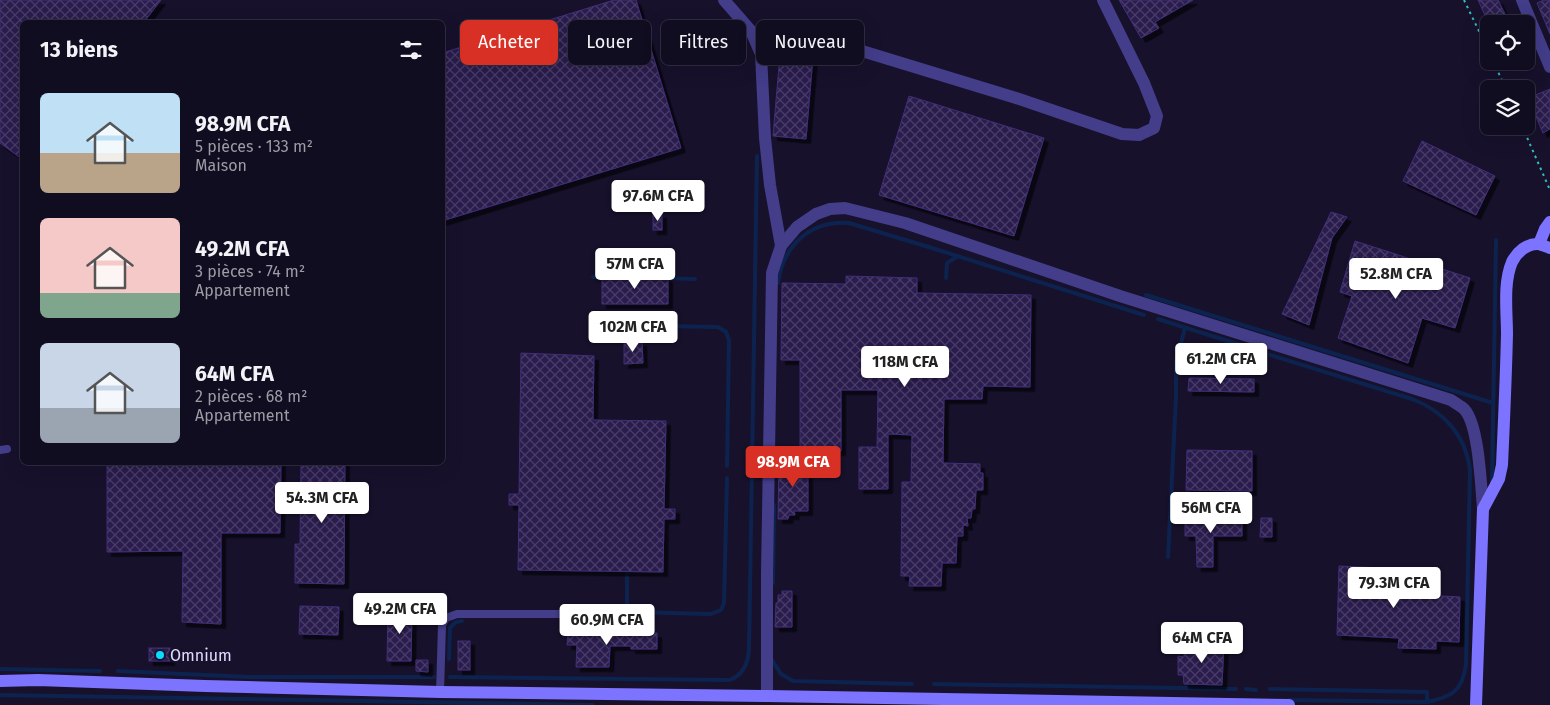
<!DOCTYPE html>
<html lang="fr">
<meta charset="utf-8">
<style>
body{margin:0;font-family:"Fira Sans",sans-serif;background:#1a162a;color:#f1f3f6;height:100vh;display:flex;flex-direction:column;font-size:19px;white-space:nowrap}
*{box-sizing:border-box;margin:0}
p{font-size:16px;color:#9c9ca5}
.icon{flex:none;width:28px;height:28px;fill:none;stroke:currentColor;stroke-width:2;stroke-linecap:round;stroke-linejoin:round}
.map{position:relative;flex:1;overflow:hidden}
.sheet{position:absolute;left:20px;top:20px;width:425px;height:445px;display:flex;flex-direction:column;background:#110d21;border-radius:8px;box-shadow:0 5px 20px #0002,0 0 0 1px #302d3f}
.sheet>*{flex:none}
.hud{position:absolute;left:460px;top:20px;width:475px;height:45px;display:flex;gap:10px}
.buttons{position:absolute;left:1480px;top:15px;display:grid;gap:10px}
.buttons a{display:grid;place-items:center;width:55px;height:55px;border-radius:8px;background:#110d21;box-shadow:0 5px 20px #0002,0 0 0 1px #302d3f;font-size:25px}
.price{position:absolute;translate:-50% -42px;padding:0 11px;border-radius:5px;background:#fff;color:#222;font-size:16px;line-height:32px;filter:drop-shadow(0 1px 2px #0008)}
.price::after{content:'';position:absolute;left:50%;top:30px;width:15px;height:11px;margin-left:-8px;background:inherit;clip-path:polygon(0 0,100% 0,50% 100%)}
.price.on{background:#d93025;color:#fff}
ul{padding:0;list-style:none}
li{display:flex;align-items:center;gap:15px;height:125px;padding:0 20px}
li span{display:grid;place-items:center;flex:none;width:140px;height:100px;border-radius:8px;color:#555}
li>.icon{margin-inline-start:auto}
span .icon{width:60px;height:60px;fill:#fffc;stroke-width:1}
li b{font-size:21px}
h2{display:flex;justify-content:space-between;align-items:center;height:60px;padding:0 20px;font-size:21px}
.tag{padding:0 18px;border-radius:8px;background:#110d21;box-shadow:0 5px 20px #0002,0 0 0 1px #302d3f;font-size:18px;line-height:45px}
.tag.on{background:#d93025;color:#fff}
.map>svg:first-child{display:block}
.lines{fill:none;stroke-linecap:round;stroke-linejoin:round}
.stream{stroke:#0d234f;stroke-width:4}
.building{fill:url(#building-cross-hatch);stroke:#412f79;filter:url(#shadow)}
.path{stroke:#31bebb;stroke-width:2;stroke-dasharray:2.5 4;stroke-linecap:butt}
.lane{stroke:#433d8a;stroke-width:8}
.street{stroke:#433d8a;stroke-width:12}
.secondary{stroke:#7c73ff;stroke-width:12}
.poi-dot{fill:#09dcfe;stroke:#17112c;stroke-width:2}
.labels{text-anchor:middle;stroke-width:4.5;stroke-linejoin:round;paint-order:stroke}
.poi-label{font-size:16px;fill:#e1dcff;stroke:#17112c;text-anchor:start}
</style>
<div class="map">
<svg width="1550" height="705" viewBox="0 0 1550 705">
<defs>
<pattern id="building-cross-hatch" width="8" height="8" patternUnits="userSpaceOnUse" patternTransform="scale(1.25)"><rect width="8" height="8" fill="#291d4d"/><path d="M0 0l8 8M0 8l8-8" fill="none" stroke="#483d68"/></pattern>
<filter id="shadow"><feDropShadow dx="4.5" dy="4.5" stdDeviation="0" flood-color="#0009"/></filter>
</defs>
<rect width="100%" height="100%" fill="#17112c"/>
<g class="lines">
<!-- stream -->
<g class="stream">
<polyline points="593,277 606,277"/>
<polyline points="663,278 695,279"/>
<polyline points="946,278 947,263 958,256"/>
<path d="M778,283C783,246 810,220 849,223L932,248L1144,315"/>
<polyline points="1146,295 1493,403"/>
<polyline points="1158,319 1263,352"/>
<polyline points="607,325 718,327 726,332 729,340 727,466"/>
<path d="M1270,355L1412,399C1444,411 1466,436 1470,470L1466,665C1462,692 1451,697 1427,702L1289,700"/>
<polyline points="1492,483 1496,240"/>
<polyline points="1168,557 1176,397 1176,362 1185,328"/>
<polyline points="627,572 627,606 631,612 711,614 721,610 724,603 727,478"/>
<polyline points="773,583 774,505"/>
<polyline points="449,659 450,628 456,622 462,621"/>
<polyline points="772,660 781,674 793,681 912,684"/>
<polyline points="0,669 100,671"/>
<polyline points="118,671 249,677 434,677"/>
<polyline points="450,677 728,680"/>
<path d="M730,680C743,675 748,664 749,650L757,156"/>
<polyline points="934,684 1236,689"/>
<polyline points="1246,689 1256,690"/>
<polyline points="1270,689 1427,692 1427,702"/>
<polyline points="0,695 593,705"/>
</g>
</g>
<!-- building -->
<g class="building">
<polygon points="0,0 161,0 144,22 22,22 22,159 0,143"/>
<polygon points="614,0 636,0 681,148 442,221 442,53"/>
<polygon points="1119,0 1193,0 1155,22 1159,28 1141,38"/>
<polygon points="1478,0 1498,0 1506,16 1502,17 1505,24 1489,24"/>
<polygon points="1544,0 1550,0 1550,34 1537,3"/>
<polygon points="780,54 813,57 806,139 773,136"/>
<polygon points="1550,89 1550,129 1543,133 1528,98"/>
<polygon points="909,96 1044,138 1014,236 879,195"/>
<polygon points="1422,141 1495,176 1476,215 1403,181"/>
<polygon points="1331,212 1347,217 1332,238 1309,325 1282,314"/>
<rect x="653" y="214" width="9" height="16"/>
<polygon points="1355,241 1470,278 1455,328 1422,318 1408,363 1338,338 1352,296 1340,292"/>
<polygon points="602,276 668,278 668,304 602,304"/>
<polygon points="846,276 917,278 917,293 1031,295 1030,387 983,386 982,399 944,399 943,463 980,464 980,473 983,473 983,490 976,490 975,509 972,509 971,518 967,518 968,526 963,525 963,536 957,536 956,563 942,563 941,586 909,586 910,576 901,576 902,482 911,482 912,435 888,434 888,489 859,489 859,447 877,447 878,390 841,390 841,451 800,451 800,360 781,360 782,283 846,284"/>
<polygon points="624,342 642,342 643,363 624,364"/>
<polygon points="521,353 594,356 593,420 666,421 664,509 675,509 675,519 664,519 663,572 518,570 519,505 509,505 509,494 519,494"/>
<polygon points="1189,378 1254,379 1254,392 1188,391"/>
<polygon points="1187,450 1252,451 1252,491 1186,490"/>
<polygon points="779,461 808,461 808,511 794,511 795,515 789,515 788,519 778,519"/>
<polygon points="107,462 281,462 280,533 221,533 221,624 182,622 183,551 107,552"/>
<polygon points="301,462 345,462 344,584 295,583 295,544 300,544"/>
<polygon points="1185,516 1242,516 1242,536 1213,536 1213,567 1197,567 1196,536 1185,536"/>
<polygon points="1261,518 1272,518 1272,537 1260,537"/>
<polygon points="1339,566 1407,569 1406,594 1460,597 1459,642 1436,641 1436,649 1398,648 1399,638 1337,635"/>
<polygon points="782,591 792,591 792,627 775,627 776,603 778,603 778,595 782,595"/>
<polygon points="300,606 339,607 338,635 299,634"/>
<polygon points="412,609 411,661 387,661 388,610"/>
<polygon points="631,633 657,633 657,649 631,649 631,646 610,646 609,667 576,667 577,645 567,645 568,634 610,634"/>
<rect x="458" y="641" width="12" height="29"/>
<polygon points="1184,643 1224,644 1222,685 1184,684 1183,675 1178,675 1178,656 1184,657"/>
<rect x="149" y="648" width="21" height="13"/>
<polygon points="416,660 428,660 428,672 416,671"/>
</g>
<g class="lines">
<!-- path -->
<g class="path">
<polyline points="1464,0 1489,52"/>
<polyline points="1493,61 1506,89"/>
<polyline points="1522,126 1550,190"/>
</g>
<!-- lane -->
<g class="lane">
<polyline points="0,450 7,449"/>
<polyline points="440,692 442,625 446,618 457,614 575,614"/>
</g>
<!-- street -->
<g class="street">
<polyline points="724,0 751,31 761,54 765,138 770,185 781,246"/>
<polyline points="1522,0 1550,67"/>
<polyline points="761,54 775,40 798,35 826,40 1016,98 1122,134 1139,135 1154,128 1157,116 1144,83 1103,0"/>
<path d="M767,696V573L772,273L781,246L797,227L816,214L830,209L845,208L905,223L1120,296L1451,400C1455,403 1461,406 1464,409C1479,424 1481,487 1483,509"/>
</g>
<!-- secondary -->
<g class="secondary">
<polyline points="1539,244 1545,229 1550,222"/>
<polyline points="0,681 38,680 205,686 440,692 767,696 1289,705"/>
<path d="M1476,705L1483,509L1499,479L1502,465C1504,421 1506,378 1507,334C1507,312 1503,283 1512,262C1517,252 1527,243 1539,244C1542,245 1547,247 1550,248"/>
</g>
</g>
<!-- markers -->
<circle class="poi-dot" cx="160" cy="655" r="5"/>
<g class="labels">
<!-- poi labels -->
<g class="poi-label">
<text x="170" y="661">Omnium</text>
</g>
</g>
</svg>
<div class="buttons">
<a><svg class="icon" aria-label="locate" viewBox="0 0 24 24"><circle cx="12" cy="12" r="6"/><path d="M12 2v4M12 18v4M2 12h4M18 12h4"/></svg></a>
<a><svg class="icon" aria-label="layers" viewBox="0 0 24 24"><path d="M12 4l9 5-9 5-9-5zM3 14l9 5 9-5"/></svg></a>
</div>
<b class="price" style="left:658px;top:222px">97.6M CFA</b>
<b class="price" style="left:635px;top:290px">57M CFA</b>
<b class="price" style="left:1396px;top:300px">52.8M CFA</b>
<b class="price" style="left:633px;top:353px">102M CFA</b>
<b class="price" style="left:1221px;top:385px">61.2M CFA</b>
<b class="price" style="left:905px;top:388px">118M CFA</b>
<b class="price on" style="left:793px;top:488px">98.9M CFA</b>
<b class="price" style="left:322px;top:524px">54.3M CFA</b>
<b class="price" style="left:1211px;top:534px">56M CFA</b>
<b class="price" style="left:1394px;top:609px">79.3M CFA</b>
<b class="price" style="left:400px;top:635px">49.2M CFA</b>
<b class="price" style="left:607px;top:646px">60.9M CFA</b>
<b class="price" style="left:1202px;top:664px">64M CFA</b>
<div class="hud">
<a class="tag on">Acheter</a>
<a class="tag">Louer</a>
<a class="tag">Filtres</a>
<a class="tag">Nouveau</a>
</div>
<section class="sheet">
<h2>13 biens<svg class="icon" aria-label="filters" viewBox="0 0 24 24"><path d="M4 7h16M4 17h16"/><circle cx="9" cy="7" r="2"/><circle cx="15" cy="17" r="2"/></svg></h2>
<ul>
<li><span style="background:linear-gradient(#bfe0f5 60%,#b9a48a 0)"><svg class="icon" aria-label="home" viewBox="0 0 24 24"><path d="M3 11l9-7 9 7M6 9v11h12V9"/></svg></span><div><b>98.9M CFA</b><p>5 pièces · 133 m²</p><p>Maison</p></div></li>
<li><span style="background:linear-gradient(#f6c9c9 75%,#7fa58c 0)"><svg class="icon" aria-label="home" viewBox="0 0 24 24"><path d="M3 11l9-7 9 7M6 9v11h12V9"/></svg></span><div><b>49.2M CFA</b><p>3 pièces · 74 m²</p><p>Appartement</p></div></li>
<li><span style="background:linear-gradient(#c9d6e8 65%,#9aa5b1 0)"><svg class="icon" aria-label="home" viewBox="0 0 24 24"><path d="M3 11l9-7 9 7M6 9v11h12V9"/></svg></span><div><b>64M CFA</b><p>2 pièces · 68 m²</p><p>Appartement</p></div></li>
</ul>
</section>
</div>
